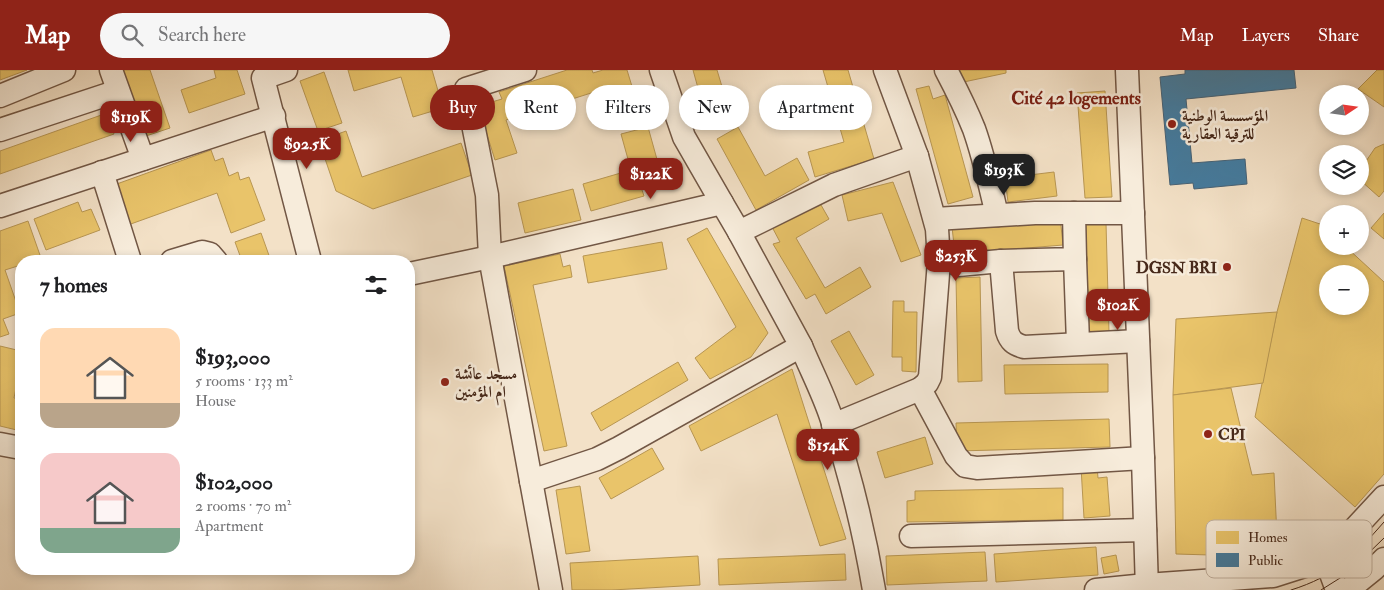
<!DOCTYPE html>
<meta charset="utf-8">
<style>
body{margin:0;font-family:"IM FELL Double Pica",Amiri,serif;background:#f6f6f6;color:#202124;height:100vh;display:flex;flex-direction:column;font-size:19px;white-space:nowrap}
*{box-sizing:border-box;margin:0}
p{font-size:16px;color:#757577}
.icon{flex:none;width:28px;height:28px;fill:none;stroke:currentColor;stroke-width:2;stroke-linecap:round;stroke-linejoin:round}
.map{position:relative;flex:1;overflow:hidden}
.panel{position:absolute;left:15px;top:185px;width:400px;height:320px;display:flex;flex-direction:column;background:#fff;border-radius:20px;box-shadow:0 2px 8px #0003}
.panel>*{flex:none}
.hud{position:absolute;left:430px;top:15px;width:475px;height:45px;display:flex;gap:10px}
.needle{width:32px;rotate:77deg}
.buttons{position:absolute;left:1319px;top:15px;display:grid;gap:10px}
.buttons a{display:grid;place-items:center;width:50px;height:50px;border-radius:50%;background:#fff;box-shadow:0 2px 8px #0003;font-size:25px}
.price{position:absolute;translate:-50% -42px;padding:0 11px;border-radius:10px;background:#8f2418;color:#fff;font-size:16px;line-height:32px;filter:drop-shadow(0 1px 2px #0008)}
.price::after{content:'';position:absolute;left:50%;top:30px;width:15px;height:11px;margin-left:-8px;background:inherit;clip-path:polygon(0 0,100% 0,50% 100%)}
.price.on{background:#222;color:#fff}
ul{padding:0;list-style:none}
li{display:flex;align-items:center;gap:15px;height:125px;padding:0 25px}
li span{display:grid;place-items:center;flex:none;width:140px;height:100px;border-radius:15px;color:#555}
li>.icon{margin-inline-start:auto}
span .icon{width:60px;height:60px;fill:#fffc;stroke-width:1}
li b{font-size:21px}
h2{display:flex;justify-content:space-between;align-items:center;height:60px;padding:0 25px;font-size:21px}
.chip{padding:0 18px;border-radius:22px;background:#fff;box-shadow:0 2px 8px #0003;font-size:18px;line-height:45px}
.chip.on{background:#8f2418;color:#fff}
header{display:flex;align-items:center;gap:30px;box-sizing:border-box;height:70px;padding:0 25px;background:#8f2418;color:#fff}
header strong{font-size:24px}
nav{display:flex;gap:28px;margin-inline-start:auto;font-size:18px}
.search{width:350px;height:45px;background:#f6f6f6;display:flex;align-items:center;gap:12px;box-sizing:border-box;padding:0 18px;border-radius:28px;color:#757577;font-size:19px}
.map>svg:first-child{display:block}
.homes{fill:#e9c46a;stroke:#b89652;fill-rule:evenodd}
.public{fill:#457b9d;stroke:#466276}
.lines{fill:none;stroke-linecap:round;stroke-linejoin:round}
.minor-casing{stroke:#725745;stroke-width:25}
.minor{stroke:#f7ecdb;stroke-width:22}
.tram{stroke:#47291a;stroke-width:1}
.poi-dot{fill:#8f2418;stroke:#f7ecdb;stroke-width:2}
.labels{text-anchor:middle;stroke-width:5;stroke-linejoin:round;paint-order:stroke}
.poi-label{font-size:16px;font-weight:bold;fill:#47291a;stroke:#f7ecdb;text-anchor:start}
.neighbourhood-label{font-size:18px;font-weight:bold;fill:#7a1f14;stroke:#f7ecdb}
.key{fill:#f7ecdb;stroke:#c2b2a1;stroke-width:1}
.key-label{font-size:14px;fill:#47291a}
</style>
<header>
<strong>Map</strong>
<div class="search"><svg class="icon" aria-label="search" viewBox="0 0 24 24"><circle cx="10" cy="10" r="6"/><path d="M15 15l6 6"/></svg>Search here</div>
<nav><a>Map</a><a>Layers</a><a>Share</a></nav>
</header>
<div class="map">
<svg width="1384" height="520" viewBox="0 0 1384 520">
<rect width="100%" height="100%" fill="#f3e1c7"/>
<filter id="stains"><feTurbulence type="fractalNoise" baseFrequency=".004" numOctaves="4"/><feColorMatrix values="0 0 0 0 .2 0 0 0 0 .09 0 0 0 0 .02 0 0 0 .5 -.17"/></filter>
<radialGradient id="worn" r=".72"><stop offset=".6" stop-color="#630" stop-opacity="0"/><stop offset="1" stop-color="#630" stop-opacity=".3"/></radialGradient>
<!-- homes -->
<g class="homes">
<polygon points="0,0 27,0 0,10"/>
<polygon points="123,0 150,0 170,58 146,66"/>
<polygon points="214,0 237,0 245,24 189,43 181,20 216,8"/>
<polygon points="348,0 432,0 443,38 413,47 401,7 354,21"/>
<polygon points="567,0 592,0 593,3 603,0 627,0 641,46 622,52 610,17 506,50 517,83 495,90 478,36 502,29 499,22"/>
<polygon points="693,0 717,0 729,40 706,47"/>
<polygon points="823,0 848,0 874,89 815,107 808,82 844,72"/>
<polygon points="956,0 1006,0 1006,3 959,13"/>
<polygon points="1377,0 1384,0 1384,37 1358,19"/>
<polygon points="324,2 342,53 318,61 300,11"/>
<polygon points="929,16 933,29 945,25 973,127 948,134 916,19"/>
<polygon points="1105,21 1112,127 1085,128 1077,23"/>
<polygon points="107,43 114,64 0,104 0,81"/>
<polygon points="648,57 663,111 641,117 644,126 591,141 583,114 631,100 621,64"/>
<polygon points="738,57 765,106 797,88 809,110 756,140 717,69"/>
<polygon points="346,61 362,107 461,73 472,105 373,139 336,121 319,71"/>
<polygon points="1384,74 1384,121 1379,127 1360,110 1360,100 1375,78"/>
<polygon points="211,80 215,91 223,88 229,106 238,102 240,110 249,107 265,150 231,163 217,123 128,155 114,115"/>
<polygon points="1054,102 1057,126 1008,132 1005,108"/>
<polygon points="893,112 921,185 901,192 882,143 848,151 842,125"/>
<polygon points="573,119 581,150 525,163 518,133"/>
<polygon points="817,128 829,149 796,168 825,218 860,197 871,217 826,244 815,224 806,229 773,174 780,172 771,155"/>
<polygon points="78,132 82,142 91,139 100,160 46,180 34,149"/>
<polygon points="1384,143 1384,169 1371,158"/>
<polygon points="1060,147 1063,175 955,184 952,157"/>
<path d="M1302,148L1320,154L1328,161V176H1345L1384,212V404L1355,437L1255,347L1277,242ZM1328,204H1360V236H1328Z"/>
<polygon points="28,151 41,188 31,191 21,191 21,195 5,200 20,243 3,249 9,264 0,267 0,161"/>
<polygon points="1106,153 1109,262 1085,262 1083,154"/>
<polygon points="707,158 768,263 751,287 710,309 695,288 736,257 687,169"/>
<polygon points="261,163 271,191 242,191 235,172"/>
<polygon points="662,172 667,199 588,213 583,186"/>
<polygon points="560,184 563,197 570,195 572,207 533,215 567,376 544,381 504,196"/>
<polygon points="980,207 982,311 958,312 956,208"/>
<polygon points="893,231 904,231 904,242 917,242 916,302 902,301 902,287 892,287"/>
<polygon points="1277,242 1263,313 1173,325 1176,249"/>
<polygon points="849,261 874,305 856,315 831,271"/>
<polygon points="0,276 21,281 21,294 14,328 21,329 21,361 0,356"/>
<polygon points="678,292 688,310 601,361 591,343"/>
<polygon points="1108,294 1108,322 1005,324 1004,295"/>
<polygon points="792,299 846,469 820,476 777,344 701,381 689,356"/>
<polygon points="1231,318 1252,405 1274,403 1278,487 1176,484 1173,325"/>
<polygon points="1109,349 1110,377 957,381 956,353"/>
<polygon points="925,367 933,394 885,408 877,382"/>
<polygon points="652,378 664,399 611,429 599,408"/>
<polygon points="1097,396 1098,408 1107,407 1110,446 1084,448 1081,397"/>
<polygon points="580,416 590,481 566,484 556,420"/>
<polygon points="1063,418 1063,450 907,452 907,431 915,430 915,421"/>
<polygon points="1096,477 1098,505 996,512 994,484"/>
<polygon points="985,482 987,511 887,515 886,486"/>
<polygon points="845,484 846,510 719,515 718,489"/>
<polygon points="1116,485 1119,501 1104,504 1101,488"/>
<polygon points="698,486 700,515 612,520 572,520 570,493"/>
</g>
<!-- public -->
<polygon class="public" points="1185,0 1294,0 1296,18 1186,29 1192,93 1245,89 1247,114 1194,119 1193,113 1170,115 1160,7 1185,4"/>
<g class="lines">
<!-- minor casing -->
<g class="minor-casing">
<g id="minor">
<polyline points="111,0 143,89"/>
<polyline points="286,0 263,8 310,191"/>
<polyline points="525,0 466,19 487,125 490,187 551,520"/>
<path d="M946,0C956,19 966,39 974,59C984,87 990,116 997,145"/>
<polyline points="1127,0 1143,388 1147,520"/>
<polyline points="0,26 64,0"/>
<polyline points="0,60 118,21"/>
<polyline points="102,102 130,191"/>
<polyline points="0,136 274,46"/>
<polyline points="935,149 1035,143 1074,143"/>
<polyline points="739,162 834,115 917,86"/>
<polyline points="1075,189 1078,273"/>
<polyline points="172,191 202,182 210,184 216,191"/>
<path d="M1001,191L1007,261C1010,271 1014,274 1024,277L1138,271"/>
<polyline points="958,195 1001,191 1075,189 1074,143 1133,143"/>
<polyline points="409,204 490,187 722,133 684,67 661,0"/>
<path d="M801,276C811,300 823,323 831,347C850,403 864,461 874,520"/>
<polyline points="920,319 956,386 965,396 977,398 1143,388"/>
<polyline points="833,355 920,319 927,313 930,307 939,191 937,159 917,86 885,0"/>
<polyline points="0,374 21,378"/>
<polyline points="531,411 597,389 619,378 801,276 739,162 722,133"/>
<polyline points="911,466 1145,460"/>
<polyline points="1320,491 1330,501 1337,520"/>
<polyline points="1096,520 1146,515 1273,506 1320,491 1345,469 1384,427"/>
<polyline points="1348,520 1374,499 1384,489"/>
</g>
</g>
<!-- minor -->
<use href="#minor" class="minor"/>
<!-- tram -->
<g class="tram">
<path d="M1291,520C1336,506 1354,486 1384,452"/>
<polyline points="1321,520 1348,503 1384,468"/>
</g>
</g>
<!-- markers -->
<g class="poi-dot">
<circle cx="1172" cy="54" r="5"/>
<circle cx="1227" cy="197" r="5"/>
<circle cx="445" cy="312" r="5"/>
<circle cx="1208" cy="364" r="5"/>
</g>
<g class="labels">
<!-- poi labels -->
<g class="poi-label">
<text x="1182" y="51">المؤسسسة الوطنية<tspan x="1182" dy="18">للترقية العقارية</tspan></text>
<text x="1217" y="203" text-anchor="end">DGSN BRI</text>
<text x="455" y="309">مسجد عائشة<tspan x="455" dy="18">ام المؤمنين</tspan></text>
<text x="1218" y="370">CPI</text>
</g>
<!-- neighbourhood labels -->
<g class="neighbourhood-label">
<text x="1076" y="34">Cité 42 logements</text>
</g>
</g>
<!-- legend -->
<rect x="1206" y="450" width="166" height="58" rx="8" class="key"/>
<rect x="1216" y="461" width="23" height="13" fill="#e9c46a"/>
<rect x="1216" y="483" width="23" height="14" fill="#457b9d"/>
<g class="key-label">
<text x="1248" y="472">Homes</text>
<text x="1248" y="495">Public</text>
</g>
<rect width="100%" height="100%" filter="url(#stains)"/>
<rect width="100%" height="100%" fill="url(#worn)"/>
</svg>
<div class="buttons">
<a><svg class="needle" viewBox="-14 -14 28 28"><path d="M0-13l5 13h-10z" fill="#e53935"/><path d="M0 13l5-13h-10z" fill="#757577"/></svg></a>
<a><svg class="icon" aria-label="layers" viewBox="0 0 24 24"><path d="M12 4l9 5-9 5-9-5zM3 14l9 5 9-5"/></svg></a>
<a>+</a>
<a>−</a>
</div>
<b class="price" style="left:131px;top:73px">$119K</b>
<b class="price" style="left:307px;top:100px">$92.5K</b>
<b class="price on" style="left:1004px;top:126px">$193K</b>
<b class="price" style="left:651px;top:130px">$122K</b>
<b class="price" style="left:956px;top:212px">$253K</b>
<b class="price" style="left:1118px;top:261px">$102K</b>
<b class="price" style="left:828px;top:401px">$154K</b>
<div class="hud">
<a class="chip on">Buy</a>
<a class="chip">Rent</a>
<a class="chip">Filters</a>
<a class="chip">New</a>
<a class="chip">Apartment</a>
</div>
<section class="panel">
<h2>7 homes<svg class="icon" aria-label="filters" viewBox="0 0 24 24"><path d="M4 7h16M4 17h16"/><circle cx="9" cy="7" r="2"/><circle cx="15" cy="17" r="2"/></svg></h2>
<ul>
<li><span style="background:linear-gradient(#ffd9b3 75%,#b9a48a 0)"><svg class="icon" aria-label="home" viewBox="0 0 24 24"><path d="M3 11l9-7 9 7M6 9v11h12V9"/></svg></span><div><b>$193,000</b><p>5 rooms · 133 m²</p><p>House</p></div></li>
<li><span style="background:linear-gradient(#f6c9c9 75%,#7fa58c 0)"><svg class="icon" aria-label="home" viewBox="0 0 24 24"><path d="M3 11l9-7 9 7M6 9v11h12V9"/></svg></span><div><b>$102,000</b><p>2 rooms · 70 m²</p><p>Apartment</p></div></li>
</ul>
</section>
</div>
